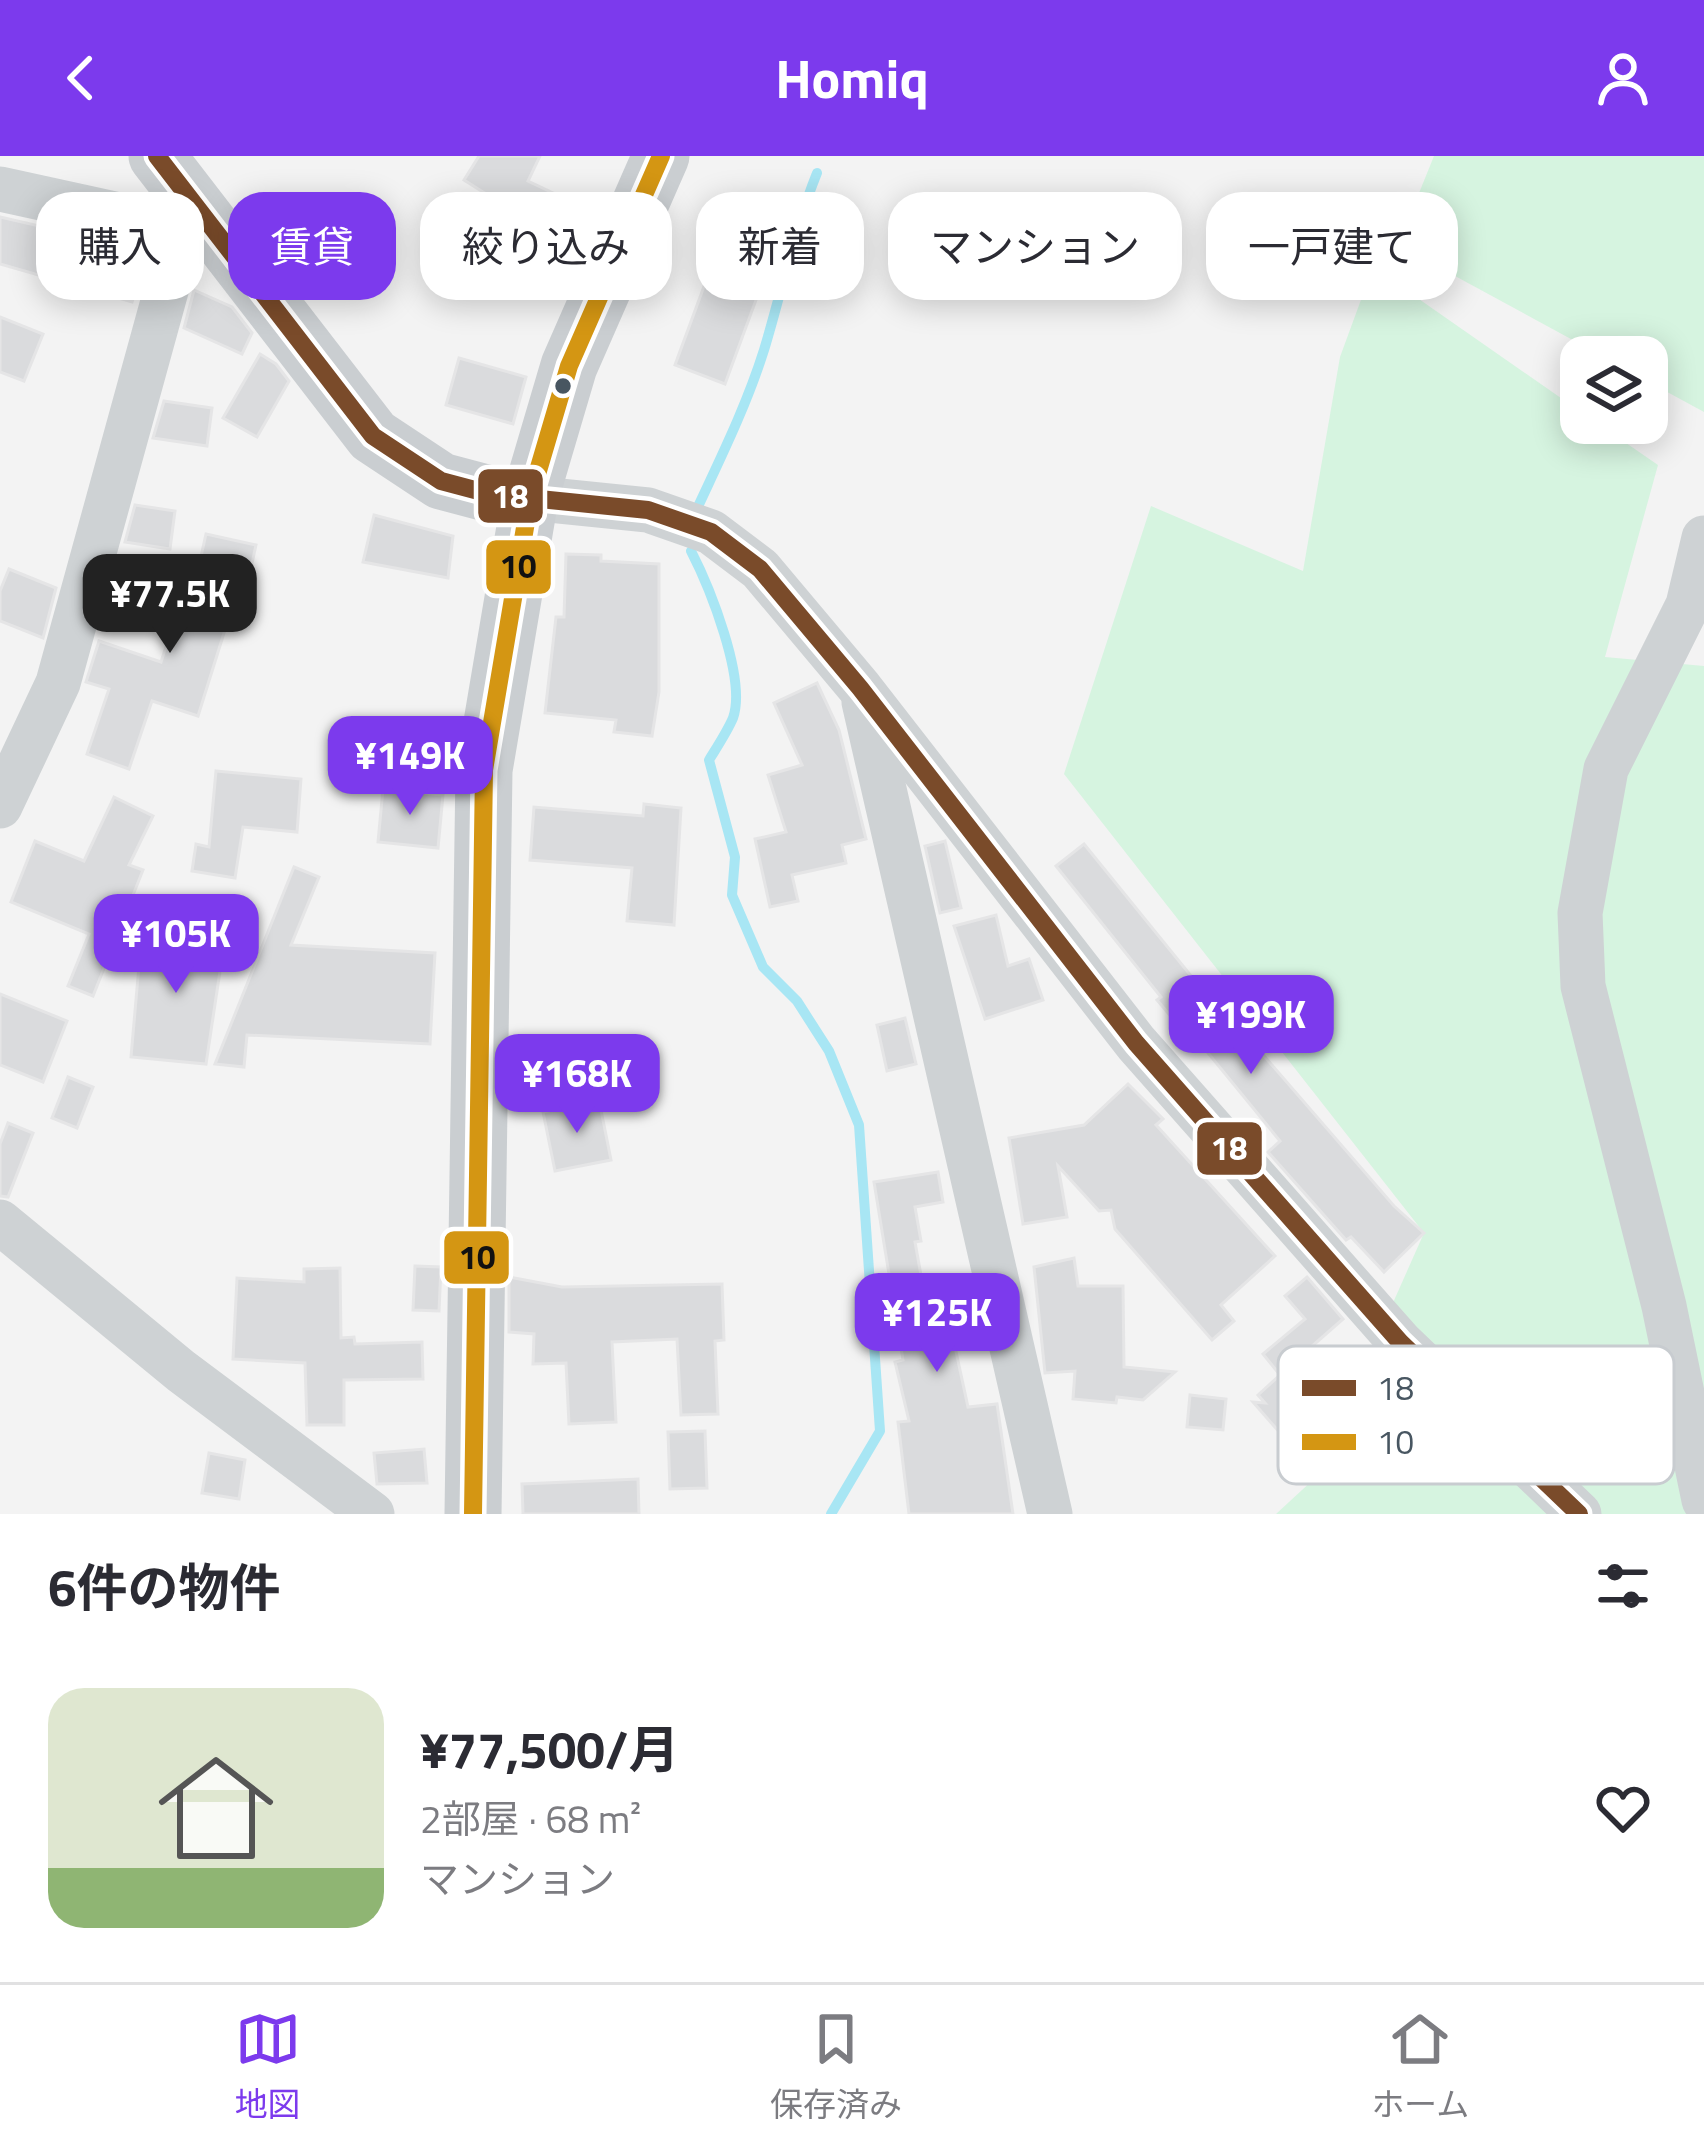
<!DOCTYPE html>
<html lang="ja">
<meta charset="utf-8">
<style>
body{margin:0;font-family:"Titillium Web","Noto Sans JP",sans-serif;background:#f2f2f3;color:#2b2b33;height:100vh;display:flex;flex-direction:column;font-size:45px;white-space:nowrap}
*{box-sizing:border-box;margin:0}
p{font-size:39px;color:#7c7c81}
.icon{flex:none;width:66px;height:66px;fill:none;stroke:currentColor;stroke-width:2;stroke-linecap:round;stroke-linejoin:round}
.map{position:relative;height:1358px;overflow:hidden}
.side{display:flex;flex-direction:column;background:#fff;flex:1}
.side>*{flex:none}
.top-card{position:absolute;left:36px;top:36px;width:1632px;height:108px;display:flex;gap:24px}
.fabs{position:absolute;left:1560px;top:180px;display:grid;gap:24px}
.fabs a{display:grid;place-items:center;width:108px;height:108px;border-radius:24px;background:#fff;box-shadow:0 6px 30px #0003;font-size:60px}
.price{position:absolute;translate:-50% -102px;padding:0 27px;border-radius:24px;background:#7c3aed;color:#fff;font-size:39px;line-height:78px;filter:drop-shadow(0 3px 6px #0008)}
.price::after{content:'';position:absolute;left:50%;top:72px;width:36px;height:27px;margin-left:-18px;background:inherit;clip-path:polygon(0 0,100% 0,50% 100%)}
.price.current{background:#222;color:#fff}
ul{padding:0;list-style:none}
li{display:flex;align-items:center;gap:36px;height:300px;padding:0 48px}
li+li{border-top:3px solid #e1e1e2}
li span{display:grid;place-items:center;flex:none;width:336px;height:240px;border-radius:36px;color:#555}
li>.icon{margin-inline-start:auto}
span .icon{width:144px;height:144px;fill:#fffc;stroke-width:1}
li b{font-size:51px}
h2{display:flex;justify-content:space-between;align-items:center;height:144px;padding:0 48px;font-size:51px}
.tag{padding:0 42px;border-radius:36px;background:#fff;box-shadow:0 6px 30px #0003;font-size:42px;line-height:108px}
.tag.current{background:#7c3aed;color:#fff}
header{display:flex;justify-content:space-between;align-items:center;height:156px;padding:0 48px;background:#7c3aed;color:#fff;font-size:54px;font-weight:700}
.tabs{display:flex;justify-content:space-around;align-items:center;height:168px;border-top:3px solid #e1e1e2;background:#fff;font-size:33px;color:#7c7c81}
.tabs a{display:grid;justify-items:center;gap:6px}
.tabs .current{color:#7c3aed}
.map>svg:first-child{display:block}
.green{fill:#d6f4e0}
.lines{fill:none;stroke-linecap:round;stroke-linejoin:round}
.stream{stroke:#a8e6f4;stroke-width:10}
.building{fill:#dadbdd;stroke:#e5e5e6;stroke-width:3}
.minor{stroke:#ced2d4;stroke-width:45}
.major{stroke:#caced1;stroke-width:57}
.bus-1-casing{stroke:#fff;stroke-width:27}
.bus-2-casing{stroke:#fff;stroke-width:27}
.bus-1{stroke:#7a4b2a;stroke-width:18}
.bus-2{stroke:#d49613;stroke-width:18}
.bus-dot{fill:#485661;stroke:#fff;stroke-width:4.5}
.key{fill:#fff;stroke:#c8ccd0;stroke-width:3}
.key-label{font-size:33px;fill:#485661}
.line-badge{stroke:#fff;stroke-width:4.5}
.badge-label{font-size:33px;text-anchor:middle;font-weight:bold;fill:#fff}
.pale-badge-label{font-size:33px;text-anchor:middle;font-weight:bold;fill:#111}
</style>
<header><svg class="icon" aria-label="back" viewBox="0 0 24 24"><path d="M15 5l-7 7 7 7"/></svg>Homiq<svg class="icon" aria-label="person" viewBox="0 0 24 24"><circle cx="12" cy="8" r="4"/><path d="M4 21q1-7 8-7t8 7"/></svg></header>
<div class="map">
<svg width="1704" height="1358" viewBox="0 0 1704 1358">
<rect width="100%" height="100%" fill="#f3f3f3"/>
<!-- green -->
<g class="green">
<polygon points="1434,0 1704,0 1704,256 1647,225 1647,201 1604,201 1398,89"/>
<polygon points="1373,111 1581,256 1581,267 1597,267 1658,309 1605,501 1704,510 1704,1358 1276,1358 1328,1310 1368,1203 1424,1077 1064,618 1151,350 1303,415 1340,201"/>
</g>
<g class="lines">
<!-- stream -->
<g class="stream">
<path d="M695,357C720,303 746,251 764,194C782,135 794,74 817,17"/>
<path d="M691,395C709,430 747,523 733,562C727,576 717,591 709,604L735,701L732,739L763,811L797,845L829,895L859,969L880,1275L831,1358"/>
</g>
</g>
<!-- building -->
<g class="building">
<polygon points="479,0 540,0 528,25 593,56 551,142 522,126 531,110 474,75 494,43 464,24"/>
<polygon points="318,38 348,65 301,117 271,90"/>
<polygon points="0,61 148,95 132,146 0,108"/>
<polygon points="713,106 763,125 725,228 675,209"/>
<polygon points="194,134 232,151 252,177 242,198 184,172"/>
<polygon points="0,161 43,178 24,225 0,216"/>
<polygon points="260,198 276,208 289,225 257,281 223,262"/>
<polygon points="459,202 526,221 513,268 446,249"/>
<polygon points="164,245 212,252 207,290 153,282"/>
<polygon points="135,349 175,355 170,393 125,386"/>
<polygon points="374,359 453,380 448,422 363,406"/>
<polygon points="206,378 256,389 247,430 239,429 198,560 152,545 129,613 87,598 109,533 86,526 99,485 161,506 180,447 190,450"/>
<polygon points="566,398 601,399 601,405 659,408 659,536 652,580 614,576 616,564 545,557 556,461 564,461"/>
<polygon points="9,413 56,432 43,482 0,465 0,435"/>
<polygon points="817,527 839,574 866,683 842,689 846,707 792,719 798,745 770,751 755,683 786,676 768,619 802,609 774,547"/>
<polygon points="216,615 301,623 297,676 243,671 235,722 192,715 196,688 209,691"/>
<polygon points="383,633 443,639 438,692 378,686"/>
<polygon points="114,641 153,660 129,709 143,714 93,840 68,830 89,778 11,746 35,685 84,705"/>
<polygon points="644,648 681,652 674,769 627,765 632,712 530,704 534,651 643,660"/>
<polygon points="945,685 961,752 940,757 925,690"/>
<polygon points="1084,688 1235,874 1239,871 1394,1050 1424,1077 1384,1116 1351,1081 1346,1084 1268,996 1280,985 1204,892 1200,895 1157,844 1161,841 1056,710"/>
<polygon points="294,711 319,721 291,789 435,797 430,888 247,879 244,911 215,908"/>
<polygon points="996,759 1008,810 1029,803 1043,844 985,863 954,770"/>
<polygon points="142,775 225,782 206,908 131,901"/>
<polygon points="0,838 67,865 43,926 0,909"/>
<polygon points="905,862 916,908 887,915 877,869"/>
<polygon points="68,921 93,931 77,972 52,962"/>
<polygon points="1128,928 1163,963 1156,969 1275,1100 1221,1149 1234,1165 1212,1184 1115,1073 1111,1054 1099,1055 1058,1010 1067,1061 1023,1068 1009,982 1084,969"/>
<polygon points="599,944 611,1004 555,1015 543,956"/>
<polygon points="8,967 33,977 8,1041 0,1040 0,988"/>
<polygon points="938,1016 943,1046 915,1051 921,1085 915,1086 924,1136 966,1126 976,1172 952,1177 968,1251 997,1248 1013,1358 909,1358 898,1266 909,1265 895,1206 903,1204 874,1026"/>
<polygon points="1074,1102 1078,1130 1123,1130 1124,1211 1175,1216 1143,1244 1117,1241 1116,1247 1073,1243 1075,1215 1045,1217 1034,1111"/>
<polygon points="415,1110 441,1111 439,1155 413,1154"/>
<polygon points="340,1112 341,1182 354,1181 355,1188 422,1186 423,1223 344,1224 344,1269 307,1269 305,1207 233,1203 237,1122 304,1126 304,1113"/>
<polygon points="509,1121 562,1131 722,1128 724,1184 715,1185 718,1258 681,1259 677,1183 612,1186 616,1266 569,1268 566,1207 533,1208 534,1178 509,1176"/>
<polygon points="1307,1121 1343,1163 1302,1199 1321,1222 1288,1249 1295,1250 1310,1267 1288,1286 1253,1246 1265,1247 1258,1239 1280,1219 1263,1198 1305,1163 1285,1140"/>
<polygon points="1190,1239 1226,1243 1223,1274 1187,1271"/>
<polygon points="705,1275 707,1332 670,1333 668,1276"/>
<polygon points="424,1293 427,1327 377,1328 374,1297"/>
<polygon points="209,1297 245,1304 239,1343 202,1337"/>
<polygon points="638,1323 639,1358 523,1358 522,1328"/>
</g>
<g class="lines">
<!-- minor -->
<g class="minor">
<polyline points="0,33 183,73"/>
<polyline points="530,342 648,354 711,376 760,413 860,532 1136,887 1400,1186 1579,1358"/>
<polyline points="1704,382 1688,449 1606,613 1580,757 1583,830 1664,1150 1704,1344"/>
<polyline points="864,546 1050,1358"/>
<polyline points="0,650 58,527 183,73 201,55"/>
<polyline points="0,1066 181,1215 372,1358"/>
</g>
<!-- major -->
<g class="major">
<polyline points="157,0 373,280 441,325 490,338 530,342"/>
<polyline points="473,1358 484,614 530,342 569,210 661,0"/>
</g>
<!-- bus-1 casing -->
<g class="bus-1-casing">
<polyline id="bus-1" points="157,0 373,280 441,325 490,338 648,354 711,376 760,413 860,532 1136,887 1400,1186 1579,1358"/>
</g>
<!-- bus-2 casing -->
<g class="bus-2-casing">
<polyline id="bus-2" points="473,1358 484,614 530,342 569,210 661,0"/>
</g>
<!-- bus-1 -->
<use href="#bus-1" class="bus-1"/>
<!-- bus-2 -->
<use href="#bus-2" class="bus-2"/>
</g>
<!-- markers -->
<circle class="bus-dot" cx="563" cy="230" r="10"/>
<!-- legend -->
<rect x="1278" y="1190" width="396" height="138" rx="18" class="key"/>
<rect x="1302" y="1224" width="54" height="16" fill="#7a4b2a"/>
<rect x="1302" y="1278" width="54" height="16" fill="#d49613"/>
<g class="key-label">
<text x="1377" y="1244">18</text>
<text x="1377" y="1298">10</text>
</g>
<g class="line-badge">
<rect x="476" y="311" width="69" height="58" rx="12" fill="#7a4b2a"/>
<rect x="484" y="382" width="69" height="58" rx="12" fill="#d49613"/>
<rect x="1195" y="964" width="69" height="57" rx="12" fill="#7a4b2a"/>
<rect x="442" y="1073" width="69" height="57" rx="12" fill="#d49613"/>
</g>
<g class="badge-label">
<text x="510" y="352">18</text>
<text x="1229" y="1004">18</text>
</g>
<g class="pale-badge-label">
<text x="518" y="422">10</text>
<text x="477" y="1113">10</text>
</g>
</svg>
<div class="fabs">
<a><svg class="icon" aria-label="layers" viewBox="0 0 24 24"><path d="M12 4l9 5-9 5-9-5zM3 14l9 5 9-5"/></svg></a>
</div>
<b class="price current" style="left:170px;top:500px">¥77.5K</b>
<b class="price" style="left:410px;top:662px">¥149K</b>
<b class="price" style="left:176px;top:840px">¥105K</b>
<b class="price" style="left:1251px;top:921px">¥199K</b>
<b class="price" style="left:577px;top:980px">¥168K</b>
<b class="price" style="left:937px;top:1219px">¥125K</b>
<div class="top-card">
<a class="tag">購入</a>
<a class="tag current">賃貸</a>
<a class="tag">絞り込み</a>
<a class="tag">新着</a>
<a class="tag">マンション</a>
<a class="tag">一戸建て</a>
</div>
</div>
<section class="side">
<h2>6件の物件<svg class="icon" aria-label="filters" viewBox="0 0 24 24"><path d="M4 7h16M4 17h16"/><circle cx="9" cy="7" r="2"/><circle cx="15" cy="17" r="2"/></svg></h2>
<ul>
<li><span style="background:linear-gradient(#dfe7d0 75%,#8fb573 0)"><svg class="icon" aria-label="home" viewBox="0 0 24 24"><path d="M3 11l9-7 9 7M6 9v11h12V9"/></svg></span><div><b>¥77,500/月</b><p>2部屋 · 68 m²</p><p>マンション</p></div><svg class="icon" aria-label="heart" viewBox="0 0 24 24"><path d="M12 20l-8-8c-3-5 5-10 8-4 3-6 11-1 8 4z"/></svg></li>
</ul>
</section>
<nav class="tabs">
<a class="current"><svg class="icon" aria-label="map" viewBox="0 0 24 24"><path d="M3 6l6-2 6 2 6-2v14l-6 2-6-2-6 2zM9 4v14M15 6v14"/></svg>地図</a>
<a><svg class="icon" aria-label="saved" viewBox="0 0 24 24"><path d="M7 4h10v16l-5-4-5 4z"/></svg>保存済み</a>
<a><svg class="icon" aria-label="home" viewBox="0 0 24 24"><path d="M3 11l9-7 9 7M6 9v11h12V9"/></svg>ホーム</a>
</nav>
